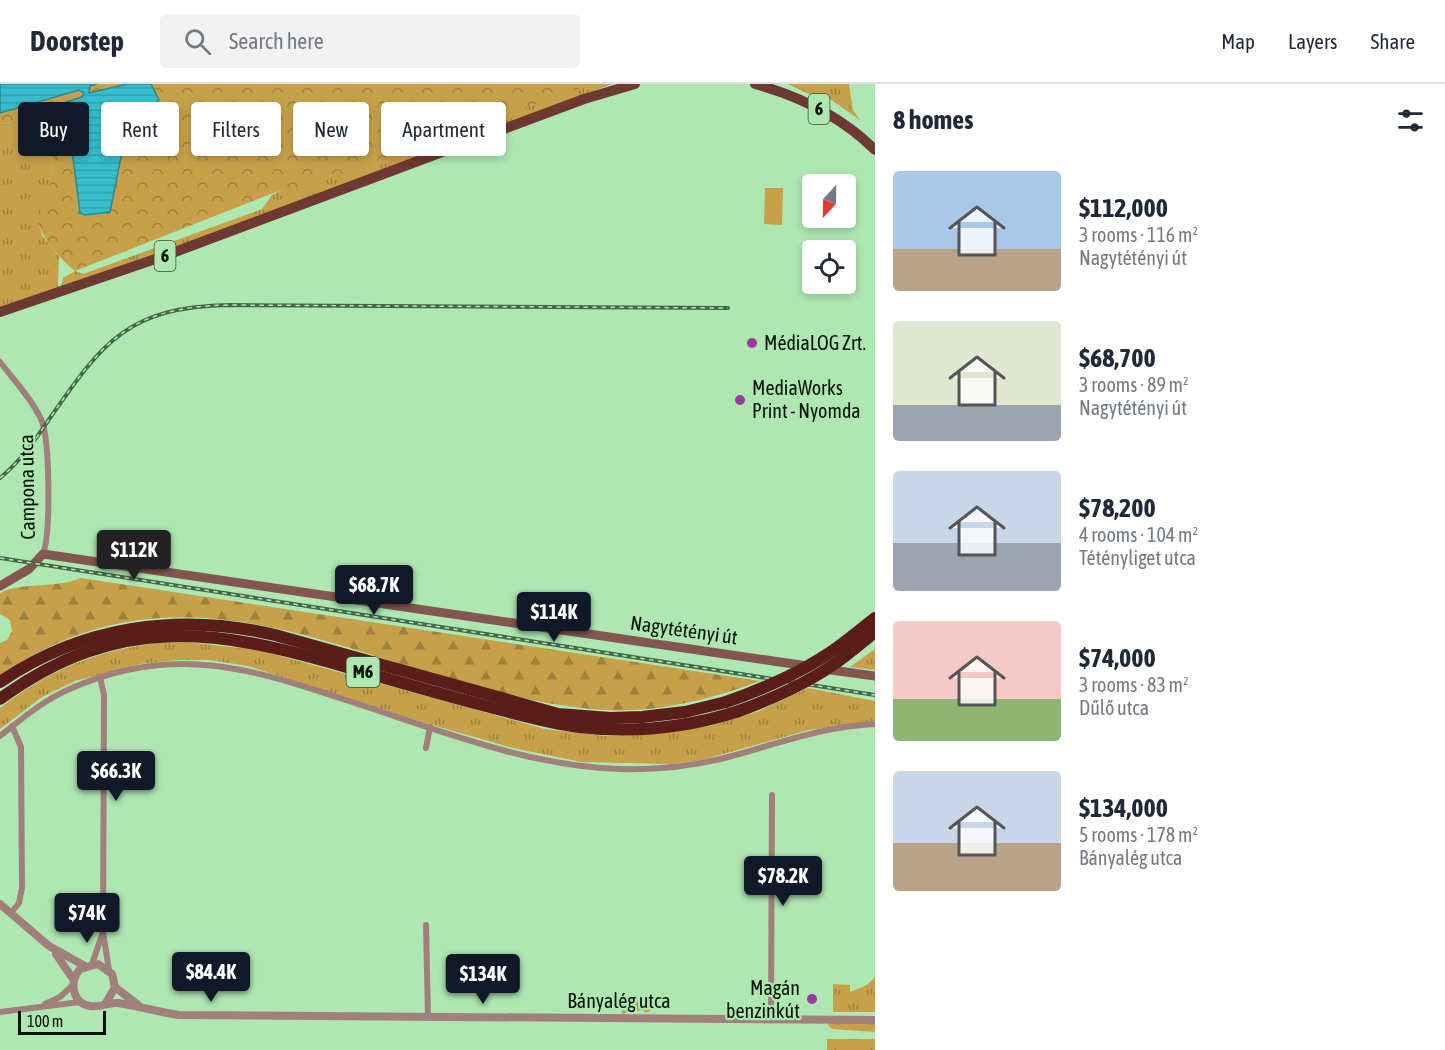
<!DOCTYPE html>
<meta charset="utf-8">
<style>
body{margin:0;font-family:"Asap Condensed",sans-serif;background:#f2f2f3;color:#1f2937;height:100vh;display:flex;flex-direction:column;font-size:22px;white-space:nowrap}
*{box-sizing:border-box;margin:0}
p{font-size:20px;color:#747a83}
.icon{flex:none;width:33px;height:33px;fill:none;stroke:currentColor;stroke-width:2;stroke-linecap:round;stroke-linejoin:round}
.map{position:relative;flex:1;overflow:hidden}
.drawer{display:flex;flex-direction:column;background:#fff;width:570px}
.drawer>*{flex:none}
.hud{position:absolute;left:18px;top:18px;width:570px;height:54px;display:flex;gap:12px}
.needle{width:39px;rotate:202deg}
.controls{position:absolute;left:802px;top:90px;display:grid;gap:12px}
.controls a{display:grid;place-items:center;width:54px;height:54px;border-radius:6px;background:#fff;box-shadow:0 3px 9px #0003;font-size:30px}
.scale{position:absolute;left:18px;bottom:15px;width:88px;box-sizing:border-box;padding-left:6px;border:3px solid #011202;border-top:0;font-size:16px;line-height:21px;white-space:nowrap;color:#011202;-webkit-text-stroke:4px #afe7b2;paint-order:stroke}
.price{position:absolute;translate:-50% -51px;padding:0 14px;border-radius:6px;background:#111827;color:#fff;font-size:20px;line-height:39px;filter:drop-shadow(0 2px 3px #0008)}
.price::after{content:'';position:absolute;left:50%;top:36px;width:18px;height:14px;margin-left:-9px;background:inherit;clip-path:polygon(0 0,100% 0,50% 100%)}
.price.active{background:#222;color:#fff}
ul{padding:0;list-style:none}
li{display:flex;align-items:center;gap:18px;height:150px;padding:0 18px}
li span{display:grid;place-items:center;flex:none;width:168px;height:120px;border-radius:6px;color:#555}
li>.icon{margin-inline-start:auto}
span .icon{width:72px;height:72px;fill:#fffc;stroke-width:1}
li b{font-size:26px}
h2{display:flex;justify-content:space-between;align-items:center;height:72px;padding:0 18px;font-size:26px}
.chip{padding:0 21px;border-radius:6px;background:#fff;box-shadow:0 3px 9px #0003;font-size:21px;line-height:54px}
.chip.active{background:#111827;color:#fff}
header{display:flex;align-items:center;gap:36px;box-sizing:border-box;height:84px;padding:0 30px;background:#fff;border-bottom:2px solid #e0e1e3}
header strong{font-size:28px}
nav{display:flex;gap:33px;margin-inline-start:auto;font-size:21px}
.search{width:420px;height:54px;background:#f2f2f3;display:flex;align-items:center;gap:15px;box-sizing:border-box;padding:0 21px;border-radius:6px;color:#747a83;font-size:22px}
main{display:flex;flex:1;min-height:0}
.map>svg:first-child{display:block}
.grass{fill:url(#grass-tufts)}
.forest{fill:url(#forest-firs)}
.park{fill:url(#park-crowns)}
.pitch{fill:#c6a14a}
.water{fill:url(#water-rules);stroke:#278a90;stroke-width:1.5}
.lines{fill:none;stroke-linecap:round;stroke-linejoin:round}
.minor{stroke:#a07f7c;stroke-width:6}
.tertiary{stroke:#a07f7c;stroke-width:8}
.secondary{stroke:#845651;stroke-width:9}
.primary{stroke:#6e3833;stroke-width:10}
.motorway{stroke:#5a1d1a;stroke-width:12}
.rail-casing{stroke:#466748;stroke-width:4}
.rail{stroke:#afe7b2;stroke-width:1.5;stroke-dasharray:4.5;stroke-linecap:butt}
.motorway-bridge{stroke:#5a1d1a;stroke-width:12}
.poi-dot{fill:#9c39a0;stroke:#afe7b2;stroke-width:2}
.labels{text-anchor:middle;stroke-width:4.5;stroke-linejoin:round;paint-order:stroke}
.shield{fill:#afe7b2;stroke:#355237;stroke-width:1.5}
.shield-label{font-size:18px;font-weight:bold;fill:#011202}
.poi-label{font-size:20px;fill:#011202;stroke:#afe7b2;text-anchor:start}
.street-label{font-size:20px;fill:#011202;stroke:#afe7b2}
</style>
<header>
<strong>Doorstep</strong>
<div class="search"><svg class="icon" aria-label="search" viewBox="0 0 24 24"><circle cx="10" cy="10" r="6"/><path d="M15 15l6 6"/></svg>Search here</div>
<nav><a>Map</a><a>Layers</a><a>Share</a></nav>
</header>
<main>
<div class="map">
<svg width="875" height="966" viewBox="0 0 875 966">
<defs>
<pattern id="grass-tufts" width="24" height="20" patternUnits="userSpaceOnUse" patternTransform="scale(1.5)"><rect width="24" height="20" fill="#c6a14a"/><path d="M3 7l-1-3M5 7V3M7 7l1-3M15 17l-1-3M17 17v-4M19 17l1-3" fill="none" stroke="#9e823b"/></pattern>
<pattern id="forest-firs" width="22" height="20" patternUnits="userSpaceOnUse" patternTransform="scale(1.5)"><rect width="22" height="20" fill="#c6a14a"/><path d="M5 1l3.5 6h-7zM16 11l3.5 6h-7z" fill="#9e823b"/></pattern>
<pattern id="park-crowns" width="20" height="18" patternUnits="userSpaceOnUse" patternTransform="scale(1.5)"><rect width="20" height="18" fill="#c6a14a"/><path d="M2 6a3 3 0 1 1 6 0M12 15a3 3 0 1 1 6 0" fill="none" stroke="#9e823b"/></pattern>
<pattern id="water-rules" width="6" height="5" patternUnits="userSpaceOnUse" patternTransform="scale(1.5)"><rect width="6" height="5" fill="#37becd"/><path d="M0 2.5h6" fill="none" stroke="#2fa2ae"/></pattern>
</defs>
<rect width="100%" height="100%" fill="#afe7b2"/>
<!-- grass -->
<g class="grass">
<path d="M511,0H612L184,160L0,223V40C27,36 39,55 53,76C54,89 43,125 38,137L42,151L59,173L58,202H61L63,194L75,187L83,190L262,125L272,111L281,106Z"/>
<polygon points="788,0 849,0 853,26 860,36 827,13 815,13"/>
<path d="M177,557L259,566L545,645L605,652L639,651L710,642L759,627L808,604L875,617V637L809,646L702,676L671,680L581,678L513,664L422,638L248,582L209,576H180L140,580L75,597L42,613L0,645V624C56,581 106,563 177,557Z"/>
<polygon points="875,565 875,586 850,583"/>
<polygon points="875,893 875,928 833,928 833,900 850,901 850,908 867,901"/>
<polygon points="620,912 655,912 655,924 646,929 642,926 622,930"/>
<polygon points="831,936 875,938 875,948 832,945 828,941"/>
<rect x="827" y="955" width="48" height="11"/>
</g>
<!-- forest -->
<path class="forest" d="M81,494L760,597C707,617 648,631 591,625C380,605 206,452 0,591V559L7,556L12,547L10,536L0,530V509C25,497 55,505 81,494Z"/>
<!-- park -->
<path class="park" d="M97,0H591L314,100L281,106L75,187C58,173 45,158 37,137C43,125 54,89 53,76C39,55 27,36 0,40V29Z"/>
<!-- pitch -->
<polygon class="pitch" points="765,104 783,104 782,141 764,140"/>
<!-- water -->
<polygon class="water" points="0,0 97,0 90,2 89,9 127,0 151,0 159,16 145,28 147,40 121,73 110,128 85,131 80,129 66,18 82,13 84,9 79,6 0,29"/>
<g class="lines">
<!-- minor -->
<g class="minor">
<path d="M0,278C14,296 31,314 41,335C50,354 51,449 43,470"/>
<polyline points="100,593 104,611 103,848 109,886"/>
<path d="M0,652C23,634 45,615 72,604C175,559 253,585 352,618C438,646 528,682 619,685C656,686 696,682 732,672C780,659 825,642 875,640"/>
<polyline points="426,664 430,643"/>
<polyline points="11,829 19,819 22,804 21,663 12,642"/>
<polyline points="426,841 428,933"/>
<polyline points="92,880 102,851"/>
<polyline points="45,920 60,913 73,901"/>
<polyline points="0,928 80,918"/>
<polyline points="771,935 772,711"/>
</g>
<!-- tertiary -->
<g class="tertiary">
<polyline points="0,820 49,862 85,882"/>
<polyline points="56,870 73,895"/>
<polyline points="115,903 138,921"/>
<path d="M106,919L115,903L112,890L98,880L80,885C69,898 72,919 90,922C100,924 108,918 118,919C139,922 158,928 179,931L875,936"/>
</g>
<!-- secondary -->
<g class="secondary">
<polyline points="0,502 29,485 43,470 807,582"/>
<polyline points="824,585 875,592"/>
</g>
<!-- primary -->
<g class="primary">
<path d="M755,0C799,12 842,33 875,66"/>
<polyline points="0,228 167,171 584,15 635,0"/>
</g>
<!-- motorway -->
<g class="motorway">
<polyline points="846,557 875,534"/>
<polyline points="854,565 875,548"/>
<path d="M0,598C82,542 179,528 275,551L558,630L610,634L642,633L685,628L726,618"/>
<path d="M0,615C120,528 217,545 350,584C395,597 440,610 486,622C517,630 547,639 579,643C632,649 685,644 736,628"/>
</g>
<!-- rail casing -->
<g class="rail-casing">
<g id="rail">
<path d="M0,394C21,377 35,356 50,334C103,257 129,223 229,221L728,224"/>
<polyline points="0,474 875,611"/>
</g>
</g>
<!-- rail -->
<use href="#rail" class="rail"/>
<!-- motorway-bridge -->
<g class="motorway-bridge">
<path d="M726,618C769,603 810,585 846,557"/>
<path d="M736,628C778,613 820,594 854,565"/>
</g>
</g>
<!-- markers -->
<g class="poi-dot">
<circle cx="752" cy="259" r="6"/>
<circle cx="740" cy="316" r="6"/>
<circle cx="812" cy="915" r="6"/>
</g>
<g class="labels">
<!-- shield labels -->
<g class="shield">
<rect x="808.5" y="10" width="21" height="30" rx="4.5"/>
<rect x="154.5" y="157" width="21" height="30" rx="4.5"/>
<rect x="346.5" y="573" width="33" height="30" rx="4.5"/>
</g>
<g class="shield-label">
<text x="819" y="31">6</text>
<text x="165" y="178">6</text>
<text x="363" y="594">M6</text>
</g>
<!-- poi labels -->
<g class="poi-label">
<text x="764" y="266">MédiaLOG Zrt.</text>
<text x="752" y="311">MediaWorks<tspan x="752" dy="23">Print - Nyomda</tspan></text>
<text x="800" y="911" text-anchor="end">Magán<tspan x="800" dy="23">benzinkút</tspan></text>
</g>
<!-- street labels -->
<g class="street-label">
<text transform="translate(27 403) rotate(-91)" y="7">Campona utca</text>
<text transform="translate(684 546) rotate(8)" y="7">Nagytétényi út</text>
<text x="619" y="924">Bányalég utca</text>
</g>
</g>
</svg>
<div class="controls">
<a><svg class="needle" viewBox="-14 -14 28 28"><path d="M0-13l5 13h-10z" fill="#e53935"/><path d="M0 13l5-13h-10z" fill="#747a83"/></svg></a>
<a><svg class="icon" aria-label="locate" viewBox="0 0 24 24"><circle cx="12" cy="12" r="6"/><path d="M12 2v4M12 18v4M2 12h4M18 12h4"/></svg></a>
</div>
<div class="scale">100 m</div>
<b class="price active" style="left:134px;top:497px">$112K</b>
<b class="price" style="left:374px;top:532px">$68.7K</b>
<b class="price" style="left:554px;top:559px">$114K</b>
<b class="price" style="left:116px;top:718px">$66.3K</b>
<b class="price" style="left:783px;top:823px">$78.2K</b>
<b class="price" style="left:87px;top:860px">$74K</b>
<b class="price" style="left:211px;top:919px">$84.4K</b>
<b class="price" style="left:483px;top:921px">$134K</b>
<div class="hud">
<a class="chip active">Buy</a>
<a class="chip">Rent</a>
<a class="chip">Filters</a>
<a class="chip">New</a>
<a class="chip">Apartment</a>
</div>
</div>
<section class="drawer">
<h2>8 homes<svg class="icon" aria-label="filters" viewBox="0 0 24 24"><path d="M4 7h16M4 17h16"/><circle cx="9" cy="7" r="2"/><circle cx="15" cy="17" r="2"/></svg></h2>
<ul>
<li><span style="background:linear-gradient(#a9c7e8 65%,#b9a48a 0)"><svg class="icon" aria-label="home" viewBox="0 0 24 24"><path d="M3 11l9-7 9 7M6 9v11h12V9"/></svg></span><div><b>$112,000</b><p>3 rooms · 116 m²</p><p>Nagytétényi út</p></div></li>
<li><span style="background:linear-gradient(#dfe7d0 70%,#9aa5b1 0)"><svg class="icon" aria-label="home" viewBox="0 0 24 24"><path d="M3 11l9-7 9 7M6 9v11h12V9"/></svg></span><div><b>$68,700</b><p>3 rooms · 89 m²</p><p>Nagytétényi út</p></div></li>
<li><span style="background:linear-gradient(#c9d6e8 60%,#9aa5b1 0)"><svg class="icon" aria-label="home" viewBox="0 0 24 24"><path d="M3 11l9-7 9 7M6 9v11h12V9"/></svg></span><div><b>$78,200</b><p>4 rooms · 104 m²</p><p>Tétényliget utca</p></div></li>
<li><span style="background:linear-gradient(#f6c9c9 65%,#8fb573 0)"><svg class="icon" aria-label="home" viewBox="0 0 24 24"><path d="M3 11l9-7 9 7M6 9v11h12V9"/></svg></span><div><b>$74,000</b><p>3 rooms · 83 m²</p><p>Dűlő utca</p></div></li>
<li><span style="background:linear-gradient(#c9d6e8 60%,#b9a48a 0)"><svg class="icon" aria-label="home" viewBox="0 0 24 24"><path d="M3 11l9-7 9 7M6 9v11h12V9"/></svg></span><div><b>$134,000</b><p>5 rooms · 178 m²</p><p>Bányalég utca</p></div></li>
</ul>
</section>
</main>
